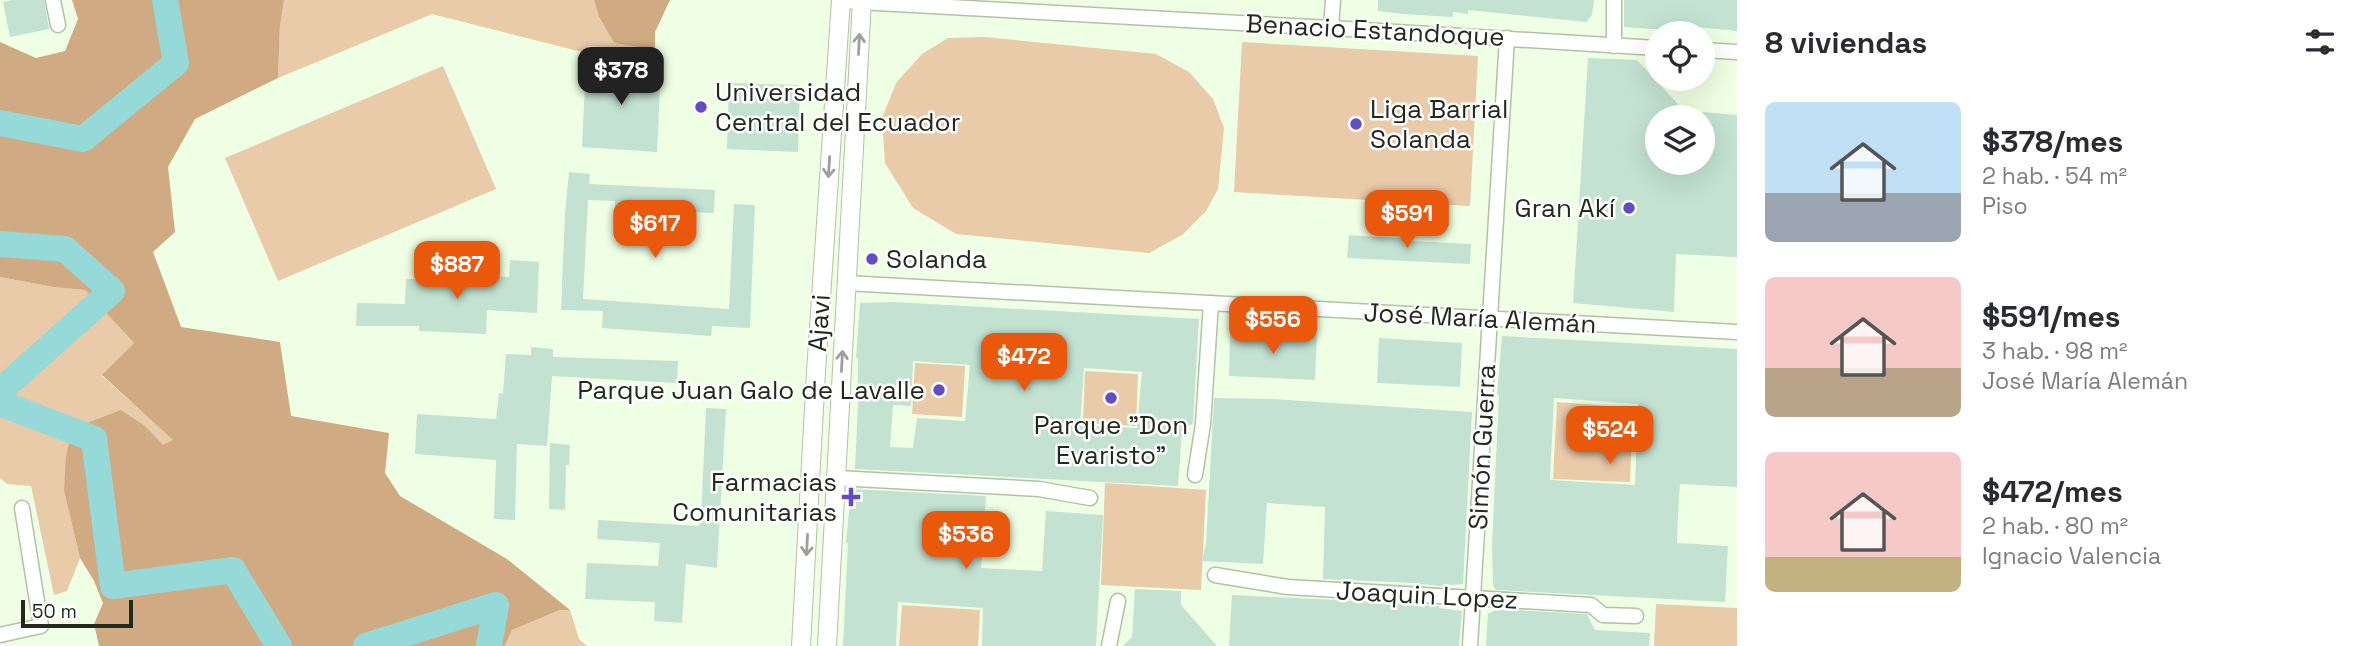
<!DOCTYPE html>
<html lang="es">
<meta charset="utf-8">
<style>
body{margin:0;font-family:"Space Grotesk",sans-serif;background:#f7f7f7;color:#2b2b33;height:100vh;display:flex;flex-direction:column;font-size:26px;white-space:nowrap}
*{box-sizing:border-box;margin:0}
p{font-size:23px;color:#7c7c81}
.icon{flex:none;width:38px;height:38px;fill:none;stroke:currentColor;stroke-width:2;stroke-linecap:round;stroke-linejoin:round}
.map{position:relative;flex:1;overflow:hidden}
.details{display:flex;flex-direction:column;background:#fff;width:630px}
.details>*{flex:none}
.fabs{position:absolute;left:1645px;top:21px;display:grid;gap:14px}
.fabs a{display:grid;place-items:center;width:70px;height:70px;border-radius:50%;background:#fff;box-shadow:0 7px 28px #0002;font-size:35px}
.scale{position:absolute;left:21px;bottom:18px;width:112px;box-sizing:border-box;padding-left:7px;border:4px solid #23291e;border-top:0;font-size:19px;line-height:24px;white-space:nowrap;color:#23291e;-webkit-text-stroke:5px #fff;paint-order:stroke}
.price{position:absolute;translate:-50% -60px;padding:0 16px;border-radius:14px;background:#ea580c;color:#fff;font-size:23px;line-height:46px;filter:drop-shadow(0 2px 4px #0008)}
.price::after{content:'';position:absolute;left:50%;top:42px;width:21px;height:16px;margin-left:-10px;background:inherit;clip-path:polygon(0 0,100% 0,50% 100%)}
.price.current{background:#222;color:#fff}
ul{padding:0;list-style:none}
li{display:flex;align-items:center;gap:21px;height:175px;padding:0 28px}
li span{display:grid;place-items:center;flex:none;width:196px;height:140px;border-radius:10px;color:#555}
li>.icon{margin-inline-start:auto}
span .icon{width:84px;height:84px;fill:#fffc;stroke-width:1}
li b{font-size:30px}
h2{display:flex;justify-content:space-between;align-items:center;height:84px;padding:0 28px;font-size:30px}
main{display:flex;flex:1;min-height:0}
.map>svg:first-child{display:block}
.green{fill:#e9caa9}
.forest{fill:#cfaa82}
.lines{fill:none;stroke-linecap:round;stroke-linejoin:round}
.river{stroke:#95dad8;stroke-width:26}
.building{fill:#c3e2d2;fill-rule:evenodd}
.minor-casing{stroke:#b2c1a7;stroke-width:17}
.tertiary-casing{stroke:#b2c1a7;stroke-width:20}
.minor{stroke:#fff;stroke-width:14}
.tertiary{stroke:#fff;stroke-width:18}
.oneway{stroke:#9c9f9a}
.poi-dot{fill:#634dc6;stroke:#fff;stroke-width:2.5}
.labels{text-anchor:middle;stroke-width:5;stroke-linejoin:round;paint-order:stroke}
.street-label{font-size:26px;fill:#23291e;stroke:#fff}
.poi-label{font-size:26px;fill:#23291e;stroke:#fff;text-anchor:start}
</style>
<main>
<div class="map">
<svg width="1737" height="646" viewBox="0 0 1737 646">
<rect width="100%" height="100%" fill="#efffe3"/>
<!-- green -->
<g class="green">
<polygon points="284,0 594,0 599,17 614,43 655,50 588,46 586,53 432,14 278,78 280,26"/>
<polygon points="984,37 1156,54 1189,72 1213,99 1224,128 1218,189 1206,211 1182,235 1149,253 956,234 913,208 885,163 882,118 896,83 922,54 948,38"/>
<polygon points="1242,42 1478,56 1470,206 1234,192"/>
<polygon points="443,66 496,189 278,281 225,158"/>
<polygon points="0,277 53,287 85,290 134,343 102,376 174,440 163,446 145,426 64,491 80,558 67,591 54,595 31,486 7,484 0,478"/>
<polygon points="915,363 965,366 962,417 912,414"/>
<polygon points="1085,371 1138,374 1136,426 1083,423"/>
<polygon points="1557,402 1633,408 1630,482 1553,479"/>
<polygon points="1105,483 1206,490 1201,590 1101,585"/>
<polygon points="1656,604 1737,608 1737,646 1654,646"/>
<polygon points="902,605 980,610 978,646 899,646"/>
<polygon points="560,610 570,610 579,639 587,646 505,646 512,630"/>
</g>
<!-- forest -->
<g class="forest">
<polygon points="72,0 284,0 280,26 278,78 195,119 168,167 175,232 153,252 181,327 280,342 291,416 389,433 385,473 400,496 507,559 570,610 560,610 512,630 505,646 99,646 94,624 103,603 94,581 80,558 64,491 66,456 70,439 82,425 121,410 145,426 163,445 173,440 102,375 134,343 85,290 53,287 0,277 0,42 36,58 65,51 78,19"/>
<polygon points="594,0 670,0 655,32 655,50 614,43 599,17"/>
</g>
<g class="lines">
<!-- river -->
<g class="river">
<polyline points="0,123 83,139 176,63 165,0"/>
<polyline points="0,244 65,249 112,291 0,391"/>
<polyline points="0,403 94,439 113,586 233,570 279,646"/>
<polyline points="366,646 496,605 489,646"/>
</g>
</g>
<!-- building -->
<g class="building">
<polygon points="12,0 44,0 49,29 10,37 3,2"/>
<polygon points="1378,0 1594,0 1592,15 1586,22 1468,10 1468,14 1453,12 1453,17 1402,14 1378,11"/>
<polygon points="1624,0 1737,0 1737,31 1698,27 1697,32 1624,27"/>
<polygon points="1588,58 1637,60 1690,117 1657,117 1657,163 1703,163 1703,112 1737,115 1737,257 1676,254 1674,312 1573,303"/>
<polygon points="586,62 661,67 657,152 582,147"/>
<polygon points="729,83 800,85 798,152 727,149"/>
<polygon points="569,172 590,174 589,184 715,190 714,213 615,208 615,201 588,200 583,299 729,309 734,204 755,205 750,328 712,326 711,336 602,328 603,311 561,310 565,214"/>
<polygon points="1349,235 1409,239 1409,241 1471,244 1470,264 1347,258"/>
<polygon points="902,256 930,257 930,269 902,267"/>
<polygon points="510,260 539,262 537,313 487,310 486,334 419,331 419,326 356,326 357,303 405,304 406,279 421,279 421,272 509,277"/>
<path d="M894,302L1199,319L1193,423L1182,431L1178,486L855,469L858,404V358H856L860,303ZM913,361L970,365L965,421L917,418L913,448L890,447L893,405L911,406ZM1084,368L1142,372L1137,428L1080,425Z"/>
<polygon points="1230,332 1317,335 1315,380 1229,376"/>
<path d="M1502,336L1737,349V487L1680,484L1678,513L1677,543L1728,546L1725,602L1496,590L1493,586L1492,544L1499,395H1497ZM1554,398L1638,404L1635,485L1550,480Z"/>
<polygon points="1379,338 1462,343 1460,387 1377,383"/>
<polygon points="531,347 553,349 553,357 678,361 677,383 552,376 547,446 517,444 515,520 494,519 496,460 415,454 417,414 496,419 499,393 503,394 506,354 531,355"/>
<polygon points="1214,398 1272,399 1472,412 1463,584 1441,586 1413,583 1323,579 1325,507 1267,503 1263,564 1202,561 1206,544"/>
<polygon points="706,408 726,409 717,568 686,564 682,623 654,621 655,602 585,599 587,563 658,566 660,543 597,539 598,520 699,526 699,519 701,519"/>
<polygon points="550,443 570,445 569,465 566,465 565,510 549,509"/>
<polygon points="851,489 986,496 981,568 1042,571 1046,511 1103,515 1096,646 982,646 983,608 898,602 896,646 843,646 848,543 846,543"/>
<polygon points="1135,589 1181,591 1181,605 1217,646 1123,646 1132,637"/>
<polygon points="1232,595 1398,603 1424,607 1424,605 1439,606 1439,608 1462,611 1459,646 1229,646"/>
<polygon points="1497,609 1587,614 1595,630 1650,633 1649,646 1486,646 1488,614"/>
</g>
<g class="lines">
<!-- minor casing -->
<g class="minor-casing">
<g id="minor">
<polyline points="53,0 58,25"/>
<polyline points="840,1 1331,28 1657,48"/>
<polyline points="1331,28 1333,0"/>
<polyline points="1614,46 1614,0"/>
<polyline points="1703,50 1737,52"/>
<polyline points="846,283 1737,332"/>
<polyline points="1195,475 1203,424 1211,303"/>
<polyline points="837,478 1039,489 1090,498"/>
<polyline points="1215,575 1288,587 1591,605 1603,615 1636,616"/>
<polyline points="0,635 41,626 22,508"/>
<polyline points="1109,646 1118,601"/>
<polyline points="1470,646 1507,38"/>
</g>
</g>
<!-- tertiary casing -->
<g class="tertiary-casing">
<g id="tertiary">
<polyline points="801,646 816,372 841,0"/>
<polyline points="827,646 862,0"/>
</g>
</g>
<!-- minor -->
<use href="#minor" class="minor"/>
<!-- tertiary -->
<use href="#tertiary" class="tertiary"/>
</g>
<!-- one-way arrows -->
<defs><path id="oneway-shaft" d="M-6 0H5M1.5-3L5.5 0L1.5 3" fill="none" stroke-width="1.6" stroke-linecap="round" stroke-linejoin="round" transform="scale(1.75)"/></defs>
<g class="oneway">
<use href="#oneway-shaft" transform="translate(859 44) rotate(-87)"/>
<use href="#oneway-shaft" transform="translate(829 167) rotate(94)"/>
<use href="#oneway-shaft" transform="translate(842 361) rotate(-87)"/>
<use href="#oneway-shaft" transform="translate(807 545) rotate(93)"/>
</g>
<!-- markers -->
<g class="poi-dot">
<circle cx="701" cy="107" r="7"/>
<circle cx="1356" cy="124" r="7"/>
<circle cx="1629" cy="208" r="7"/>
<circle cx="872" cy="259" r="7"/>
<circle cx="939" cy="390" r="7"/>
<circle cx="1111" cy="398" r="7"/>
<path d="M847.5 486.5h7v7h7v7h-7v7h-7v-7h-7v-7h7z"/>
</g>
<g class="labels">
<!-- street labels -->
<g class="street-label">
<text transform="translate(1375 30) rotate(3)" y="9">Benacio Estandoque</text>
<text transform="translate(1480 318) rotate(3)" y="9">José María Alemán</text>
<text transform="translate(819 323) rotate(-86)" y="9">Ajavi</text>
<text transform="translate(1482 447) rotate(-87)" y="9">Simón Guerra</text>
<text transform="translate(1427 595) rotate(3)" y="9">Joaquin Lopez</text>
</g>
<!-- poi labels -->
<g class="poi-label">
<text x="715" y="101">Universidad<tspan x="715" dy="30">Central del Ecuador</tspan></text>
<text x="1370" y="118">Liga Barrial<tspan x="1370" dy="30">Solanda</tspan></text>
<text x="1615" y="217" text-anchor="end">Gran Akí</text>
<text x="886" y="268">Solanda</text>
<text x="925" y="399" text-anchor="end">Parque Juan Galo de Lavalle</text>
<text x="1111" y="434" text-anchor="middle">Parque "Don<tspan x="1111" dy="30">Evaristo"</tspan></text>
<text x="837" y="491" text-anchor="end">Farmacias<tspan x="837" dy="30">Comunitarias</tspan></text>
</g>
</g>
</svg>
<div class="fabs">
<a><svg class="icon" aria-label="locate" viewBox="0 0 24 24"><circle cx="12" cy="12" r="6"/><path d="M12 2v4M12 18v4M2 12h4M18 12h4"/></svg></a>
<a><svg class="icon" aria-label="layers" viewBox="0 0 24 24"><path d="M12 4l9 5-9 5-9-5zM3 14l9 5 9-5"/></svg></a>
</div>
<div class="scale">50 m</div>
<b class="price current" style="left:621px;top:107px">$378</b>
<b class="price" style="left:1407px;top:250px">$591</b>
<b class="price" style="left:655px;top:260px">$617</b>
<b class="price" style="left:457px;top:301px">$887</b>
<b class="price" style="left:1273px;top:356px">$556</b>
<b class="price" style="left:1024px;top:393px">$472</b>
<b class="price" style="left:1610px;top:466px">$524</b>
<b class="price" style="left:966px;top:571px">$536</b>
</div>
<section class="details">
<h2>8 viviendas<svg class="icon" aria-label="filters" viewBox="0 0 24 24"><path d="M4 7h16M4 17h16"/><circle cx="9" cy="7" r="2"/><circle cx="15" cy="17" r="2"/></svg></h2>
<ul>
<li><span style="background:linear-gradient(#bfe0f5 65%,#9aa5b1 0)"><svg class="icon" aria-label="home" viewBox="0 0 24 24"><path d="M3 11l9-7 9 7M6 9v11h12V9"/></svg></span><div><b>$378/mes</b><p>2 hab. · 54 m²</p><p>Piso</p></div></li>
<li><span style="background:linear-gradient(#f6c9c9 65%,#b9a48a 0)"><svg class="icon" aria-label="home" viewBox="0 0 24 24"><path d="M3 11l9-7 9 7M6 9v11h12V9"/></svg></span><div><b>$591/mes</b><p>3 hab. · 98 m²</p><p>José María Alemán</p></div></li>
<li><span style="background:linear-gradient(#f6c9c9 75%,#c2b280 0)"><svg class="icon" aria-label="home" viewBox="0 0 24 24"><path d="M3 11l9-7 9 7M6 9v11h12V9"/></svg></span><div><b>$472/mes</b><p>2 hab. · 80 m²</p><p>Ignacio Valencia</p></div></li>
</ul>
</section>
</main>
